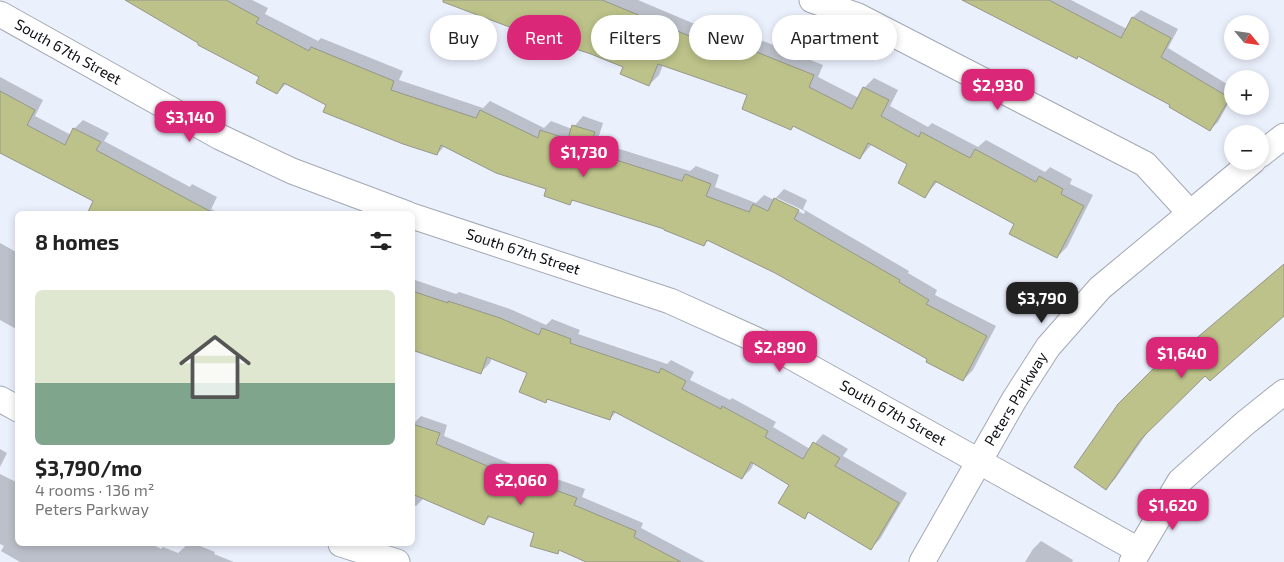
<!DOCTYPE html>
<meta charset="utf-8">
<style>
body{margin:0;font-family:"Exo 2",sans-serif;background:#f2f2f2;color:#222;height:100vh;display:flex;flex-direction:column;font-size:19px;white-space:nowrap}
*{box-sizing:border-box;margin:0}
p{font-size:16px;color:#767676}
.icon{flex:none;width:28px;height:28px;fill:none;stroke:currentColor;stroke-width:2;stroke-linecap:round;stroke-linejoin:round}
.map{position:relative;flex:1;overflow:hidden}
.details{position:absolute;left:15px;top:211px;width:400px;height:335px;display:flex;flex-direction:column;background:#fff;border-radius:8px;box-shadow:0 2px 8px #0003}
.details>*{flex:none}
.top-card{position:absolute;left:430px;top:15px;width:475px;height:45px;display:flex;gap:10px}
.needle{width:32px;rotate:119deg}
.tools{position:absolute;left:1224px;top:15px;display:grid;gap:10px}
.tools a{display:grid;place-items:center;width:45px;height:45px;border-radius:50%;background:#fff;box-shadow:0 2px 8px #0003;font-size:25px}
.price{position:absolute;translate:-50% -42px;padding:0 11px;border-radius:10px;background:#db2777;color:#fff;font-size:16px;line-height:32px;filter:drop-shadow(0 1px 2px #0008)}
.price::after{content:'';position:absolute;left:50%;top:30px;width:15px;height:11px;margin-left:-8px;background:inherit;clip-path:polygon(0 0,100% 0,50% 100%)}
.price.active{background:#222;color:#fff}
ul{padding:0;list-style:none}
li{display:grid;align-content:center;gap:10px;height:265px;padding:0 20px}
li+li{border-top:1px solid #e0e0e0}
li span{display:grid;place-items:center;height:155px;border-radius:8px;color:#555}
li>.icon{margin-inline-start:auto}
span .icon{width:90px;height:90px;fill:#fffc;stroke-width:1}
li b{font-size:21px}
h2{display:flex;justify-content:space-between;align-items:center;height:60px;padding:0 20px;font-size:21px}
.tag{padding:0 18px;border-radius:22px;background:#fff;box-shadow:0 2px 8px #0003;font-size:18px;line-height:45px}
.tag.active{background:#db2777;color:#fff}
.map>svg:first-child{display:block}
.shadow{fill:#0003;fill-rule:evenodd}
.building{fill:#bcc289;stroke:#96978b}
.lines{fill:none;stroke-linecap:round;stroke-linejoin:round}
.minor-casing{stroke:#a3a8b4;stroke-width:27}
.minor{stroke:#fff;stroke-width:25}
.labels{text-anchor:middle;stroke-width:4.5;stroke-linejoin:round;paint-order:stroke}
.street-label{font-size:15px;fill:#0d0f13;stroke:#fff}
</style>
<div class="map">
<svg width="1284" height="562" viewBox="0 0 1284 562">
<rect width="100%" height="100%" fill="#ebf0fd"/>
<!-- shadow -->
<g class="shadow">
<path d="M131,0H252L268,8L265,14L318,41L321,38L403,71L399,80L483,108L490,101L544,128L551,121L572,129L583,116L603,123L597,142L690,171L696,166L719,175L715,187L756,203L764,195L774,200L784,189L807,200L803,209L909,271L908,273L937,290L935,295L996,326L973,370L963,380L776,272L709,240L704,244L666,228L574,199L570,203L547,188L445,146L437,154L327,104L287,83L277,93L260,77L200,43ZM777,198L805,211L804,214L777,201Z"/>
<polygon points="452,0 638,0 709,30 720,19 750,30 748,35 823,65 818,77 859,98 864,88 874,78 898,90 890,106 928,127 932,123 978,147 986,140 1045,172 1050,167 1072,179 1070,184 1093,195 1067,247 1057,257 1016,223 938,181 925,196 909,164 872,144 860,158 794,125 791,128 749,94 663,65 659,75 649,85 625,67"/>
<polygon points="970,0 1071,0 1127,29 1133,17 1141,10 1178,29 1168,48 1232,87 1232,97 1218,122 1210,130 1172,105 1079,55"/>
<polygon points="0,77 43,100 35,116 71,135 74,129 83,120 109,133 104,141 190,187 192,184 217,197 211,209 221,214 101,214 95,201 0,152"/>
<polygon points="0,243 18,253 18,330 0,320"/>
<polygon points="1284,264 1284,315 1205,374 1150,429 1115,479 1106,488 1119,404 1172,352 1176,356"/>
<polygon points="412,279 456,294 459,292 510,309 546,325 552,319 580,330 578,334 667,364 671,360 694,372 690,380 730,400 732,398 776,422 773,427 810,449 823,434 848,449 843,456 907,493 880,539 871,548 810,512 804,517 791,484 754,463 751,469 742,478 617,411 610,419 549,398 546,401 528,372 492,357 490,363 481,372 412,348"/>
<polygon points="421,416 447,425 444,436 538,475 540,473 585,489 582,497 643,523 641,528 705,562 590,562 560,549 557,552 536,533 491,516 484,523 424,498 416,506 412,505 412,425"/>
<polygon points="0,449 7,453 0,467"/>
<polygon points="0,474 18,483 18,544 152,544 161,549 163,547 178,553 188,544 195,544 215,552 214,554 234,562 20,562 1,551 4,546 0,544"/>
<polygon points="1041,541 1073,560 1072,562 1025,562 1033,549"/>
</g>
<!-- building -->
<g class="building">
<polygon points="125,0 226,0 259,18 256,23 309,51 311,47 394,81 391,90 476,118 480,110 538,138 540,130 568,139 572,125 595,132 588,151 682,181 685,174 711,184 706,196 749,212 753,204 768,211 774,198 799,210 794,219 900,280 899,282 929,300 926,304 987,336 963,381 926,362 927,359 775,273 707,240 704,246 664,230 664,229 572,200 570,205 544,196 546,189 496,173 441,145 437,155 403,144 323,112 326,105 284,83 277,94 256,83 259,77 198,45 198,43"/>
<polygon points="443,0 602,0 704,42 709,29 741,40 739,45 814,75 809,87 852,109 863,87 889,100 881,116 919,137 921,132 970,158 975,149 1036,182 1039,176 1063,189 1061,194 1084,206 1057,258 1009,234 1014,224 935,181 925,198 898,183 907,164 868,143 860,159 793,126 791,130 742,109 747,95 658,64 649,86 620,74 623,67 591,54 520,31 443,2"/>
<polygon points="962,0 1049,0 1121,38 1132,17 1171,38 1161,57 1230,98 1210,131 1169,107 1170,105 1078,56 1077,59"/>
<polygon points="0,91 35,110 27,125 65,145 73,128 101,142 96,150 215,214 87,214 93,201 0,153"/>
<polygon points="1284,264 1284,316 1210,381 1205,376 1141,439 1106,490 1074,467 1118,404 1162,360 1166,364"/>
<polygon points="412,291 448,303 448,301 500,318 539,335 542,328 571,339 570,343 659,373 661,368 686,381 682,389 721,409 722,406 768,431 765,437 803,459 813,442 840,458 835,466 899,503 871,550 808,512 805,519 778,503 789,485 751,462 742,479 613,411 610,420 547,399 546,403 519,392 527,373 487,357 481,374 412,350"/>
<polygon points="412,424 440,433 436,444 529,484 531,481 577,498 574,505 636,531 634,537 681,562 586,562 559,550 558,554 530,546 534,533 488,516 484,525 412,494"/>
</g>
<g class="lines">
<!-- minor casing -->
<g class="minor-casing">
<g id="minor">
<polyline points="812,0 858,16 1145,164 1190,213"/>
<polyline points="0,14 220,137 292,171 407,214"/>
<polyline points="1260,155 1284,136"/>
<polyline points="412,216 670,301 781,351 1138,550"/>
<polyline points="0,399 18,409"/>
<polyline points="341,544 397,562"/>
<polyline points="922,562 1014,400 1048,347 1100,288 1253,161"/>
<polyline points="1132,562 1180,481 1244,424 1284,392"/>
</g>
</g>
<!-- minor -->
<use href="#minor" class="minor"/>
</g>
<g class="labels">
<!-- street labels -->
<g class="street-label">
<text transform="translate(68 52) rotate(29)" y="5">South 67th Street</text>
<text transform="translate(523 252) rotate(18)" y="5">South 67th Street</text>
<text transform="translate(1016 399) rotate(-59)" y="5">Peters Parkway</text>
<text transform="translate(893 413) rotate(29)" y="5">South 67th Street</text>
</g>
</g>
</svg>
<div class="tools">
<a><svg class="needle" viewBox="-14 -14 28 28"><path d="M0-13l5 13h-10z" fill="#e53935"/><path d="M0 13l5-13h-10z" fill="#767676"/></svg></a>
<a>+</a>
<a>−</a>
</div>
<b class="price" style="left:998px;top:111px">$2,930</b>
<b class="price" style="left:190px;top:143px">$3,140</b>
<b class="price" style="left:584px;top:178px">$1,730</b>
<b class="price active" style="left:1042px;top:324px">$3,790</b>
<b class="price" style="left:780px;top:373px">$2,890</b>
<b class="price" style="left:1182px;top:379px">$1,640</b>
<b class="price" style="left:521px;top:506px">$2,060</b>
<b class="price" style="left:1173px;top:531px">$1,620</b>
<div class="top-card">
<a class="tag">Buy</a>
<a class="tag active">Rent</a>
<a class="tag">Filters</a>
<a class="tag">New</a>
<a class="tag">Apartment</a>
</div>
<section class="details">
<h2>8 homes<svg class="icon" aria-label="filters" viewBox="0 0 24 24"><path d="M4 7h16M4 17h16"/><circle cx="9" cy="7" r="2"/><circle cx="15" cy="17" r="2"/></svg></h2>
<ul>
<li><span style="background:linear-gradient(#dfe7d0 60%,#7fa58c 0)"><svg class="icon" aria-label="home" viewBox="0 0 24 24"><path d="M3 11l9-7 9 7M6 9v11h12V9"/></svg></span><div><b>$3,790/mo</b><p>4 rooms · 136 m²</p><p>Peters Parkway</p></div></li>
</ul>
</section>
</div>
